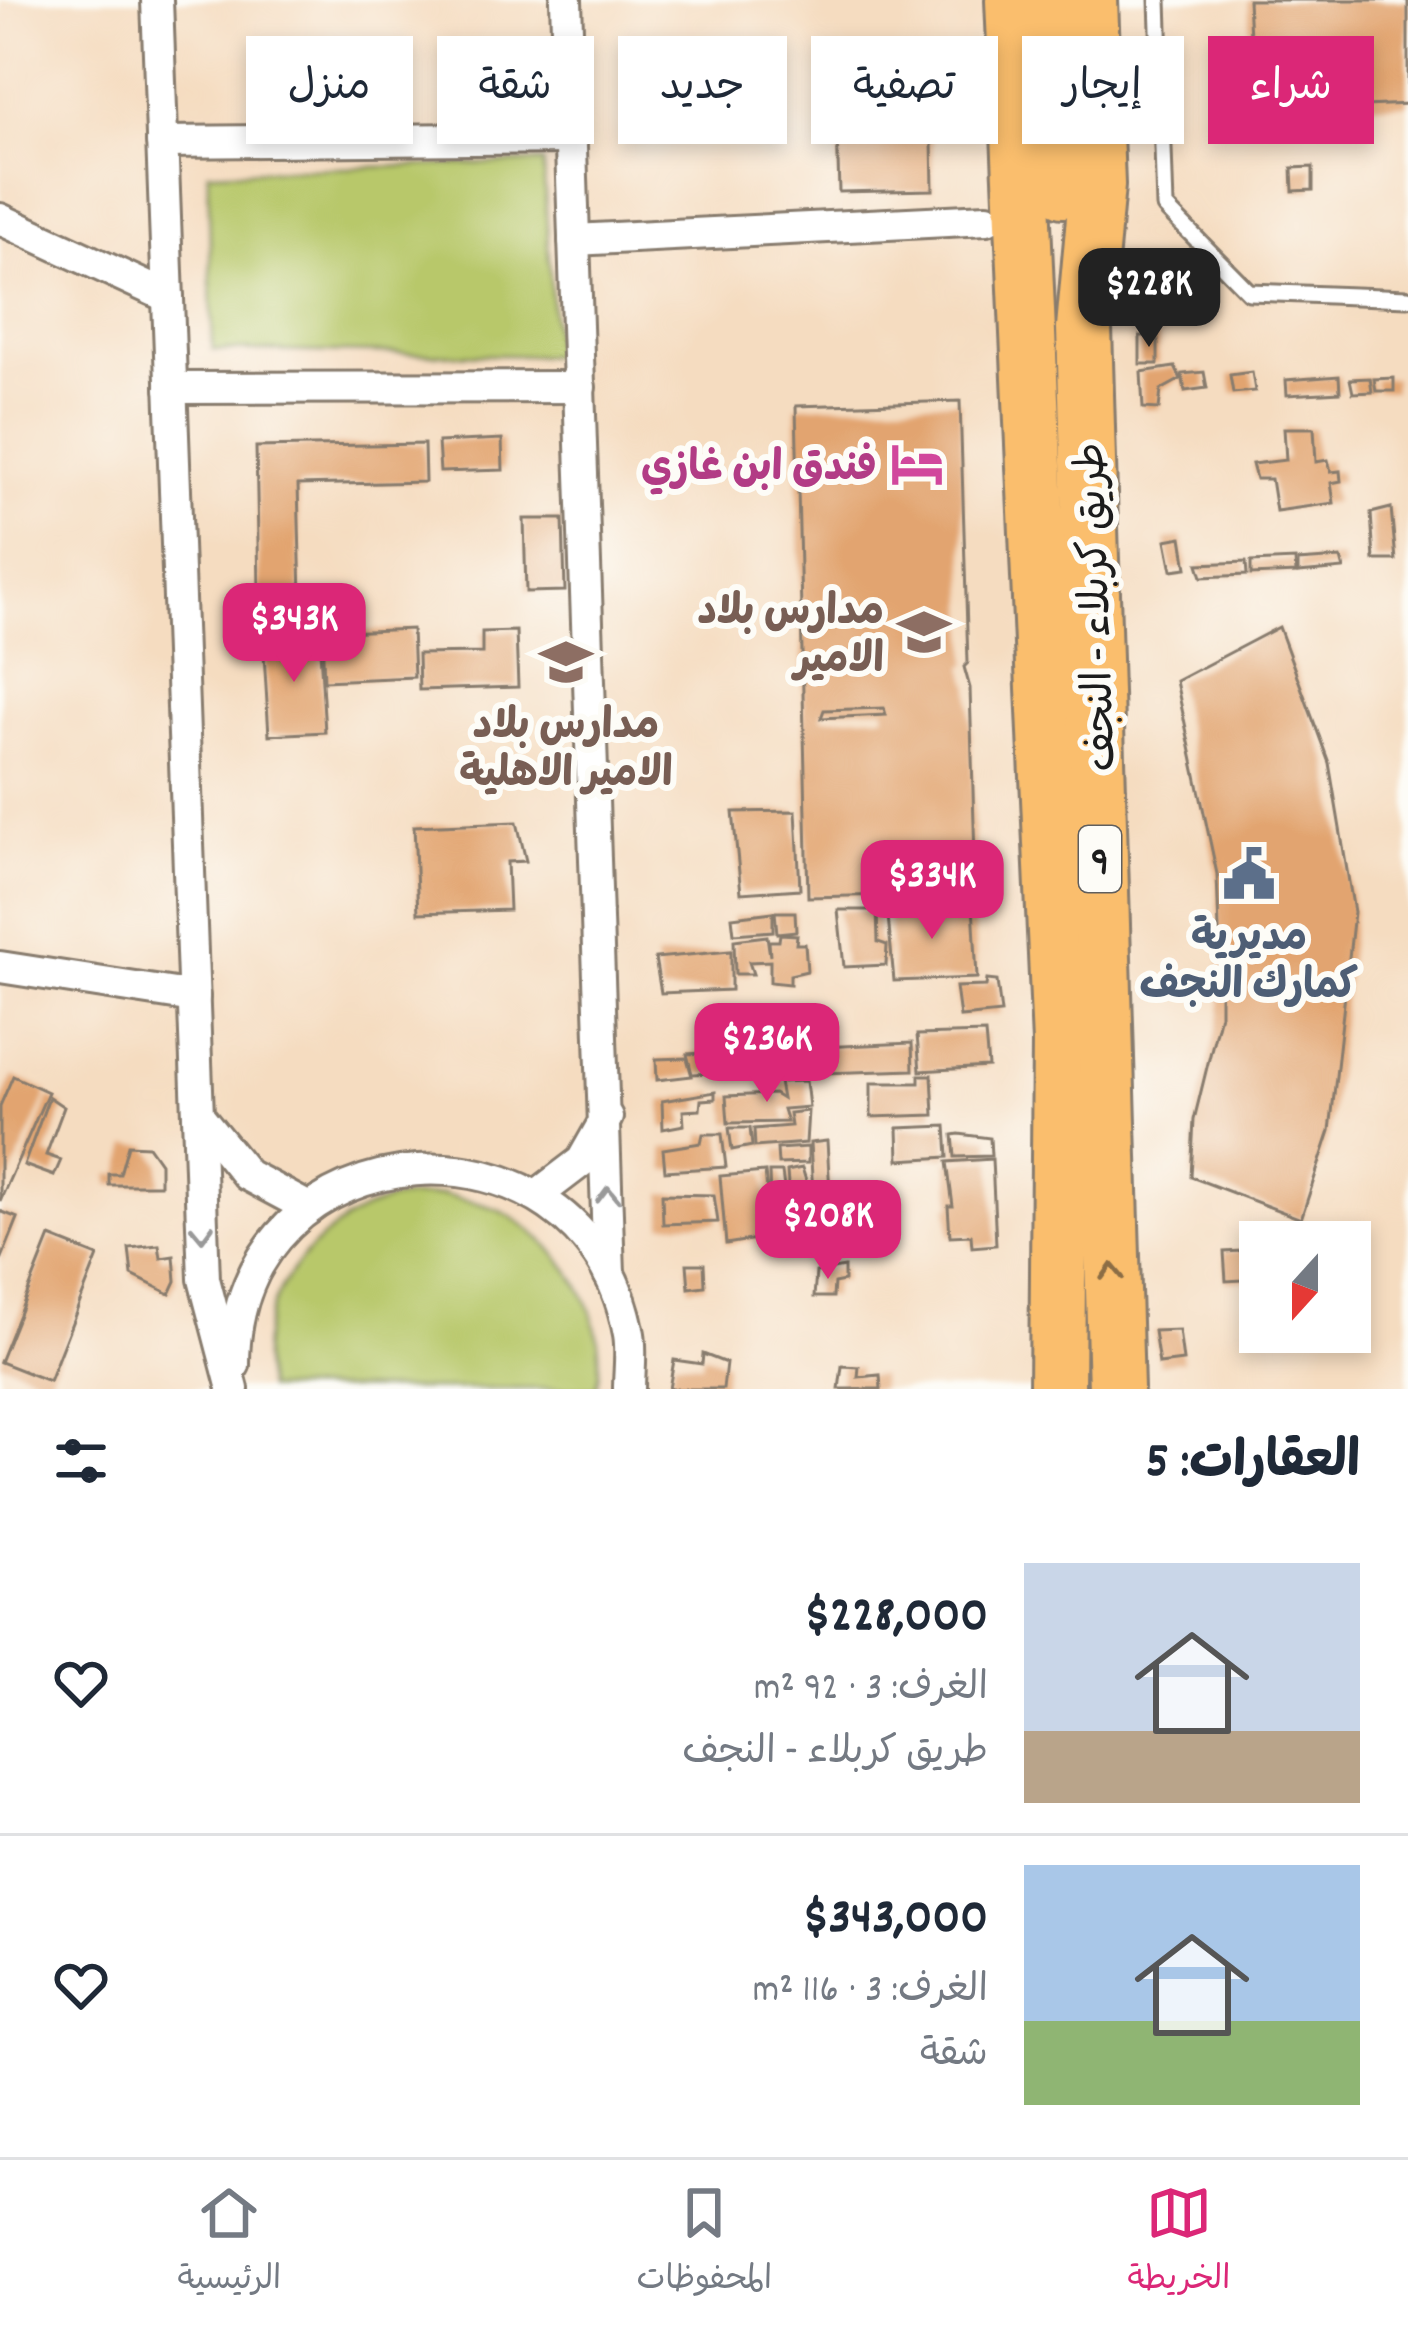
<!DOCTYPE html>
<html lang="ar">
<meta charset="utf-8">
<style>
body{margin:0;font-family:Dekko,"Playpen Sans Arabic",sans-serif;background:#f6f6f7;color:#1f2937;direction:rtl;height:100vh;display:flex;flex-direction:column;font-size:45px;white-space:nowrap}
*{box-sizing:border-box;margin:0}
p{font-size:39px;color:#747a83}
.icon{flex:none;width:66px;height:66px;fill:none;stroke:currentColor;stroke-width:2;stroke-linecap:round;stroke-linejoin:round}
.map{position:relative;height:1389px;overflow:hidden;direction:ltr}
.side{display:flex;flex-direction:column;background:#fff;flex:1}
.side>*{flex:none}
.banner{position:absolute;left:36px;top:36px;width:1338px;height:108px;direction:rtl;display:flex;gap:24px}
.needle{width:78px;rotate:201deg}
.controls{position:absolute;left:1239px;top:1221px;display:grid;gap:24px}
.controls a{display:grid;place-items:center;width:132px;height:132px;border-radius:0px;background:#fff;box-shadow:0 6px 18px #0003;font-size:60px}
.price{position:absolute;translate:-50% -102px;padding:0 27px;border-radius:24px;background:#db2777;color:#fff;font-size:39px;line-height:78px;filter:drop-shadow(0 3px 6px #0008)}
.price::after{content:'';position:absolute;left:50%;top:72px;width:36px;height:27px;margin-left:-18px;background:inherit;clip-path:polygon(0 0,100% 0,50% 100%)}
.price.current{background:#222;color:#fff}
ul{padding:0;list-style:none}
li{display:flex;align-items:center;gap:36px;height:300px;padding:0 48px}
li+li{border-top:3px solid #e0e1e3}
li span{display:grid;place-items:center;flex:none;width:336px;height:240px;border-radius:0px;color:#555}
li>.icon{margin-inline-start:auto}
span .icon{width:144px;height:144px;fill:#fffc;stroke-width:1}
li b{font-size:51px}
h2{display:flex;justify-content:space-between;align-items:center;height:144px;padding:0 48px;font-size:51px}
.chip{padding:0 42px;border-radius:0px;background:#fff;box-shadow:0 6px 18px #0003;font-size:42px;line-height:108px}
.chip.current{background:#db2777;color:#fff}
.dock{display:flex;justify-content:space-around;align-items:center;height:168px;border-top:3px solid #e0e1e3;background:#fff;font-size:33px;color:#747a83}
.dock a{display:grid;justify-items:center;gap:6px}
.dock .current{color:#db2777}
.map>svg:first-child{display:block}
.green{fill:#b8c86b;stroke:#6a7244;stroke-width:3}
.building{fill:#e2a470;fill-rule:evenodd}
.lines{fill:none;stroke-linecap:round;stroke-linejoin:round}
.lane-casing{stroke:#887c6e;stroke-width:21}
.street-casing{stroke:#887c6e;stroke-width:36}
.highway-casing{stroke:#887c6e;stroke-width:60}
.lane{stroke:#fff;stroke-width:15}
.street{stroke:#fff;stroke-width:30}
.highway{stroke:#fabe6d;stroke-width:54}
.oneway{stroke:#999}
.oneway2{stroke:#8b6d44}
.labels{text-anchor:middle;stroke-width:12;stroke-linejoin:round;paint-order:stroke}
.shield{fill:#fdfcf7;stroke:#605f5e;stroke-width:3}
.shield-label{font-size:39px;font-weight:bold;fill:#1c1c1c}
.hotel-label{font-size:42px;font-weight:bold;fill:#b23c85;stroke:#fdfcf7;text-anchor:end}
.street-label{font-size:42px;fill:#1c1c1c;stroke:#fdfcf7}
.education-label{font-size:42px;font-weight:bold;fill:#785e54;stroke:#fdfcf7;text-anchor:end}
.service-label{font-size:42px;font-weight:bold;fill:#4e5e75;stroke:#fdfcf7}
</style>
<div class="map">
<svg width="1408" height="1389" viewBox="0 0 1408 1389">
<rect width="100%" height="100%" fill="#fdfcf7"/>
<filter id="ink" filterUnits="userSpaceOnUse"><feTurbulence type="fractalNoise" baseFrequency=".00833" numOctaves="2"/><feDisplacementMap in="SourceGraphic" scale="24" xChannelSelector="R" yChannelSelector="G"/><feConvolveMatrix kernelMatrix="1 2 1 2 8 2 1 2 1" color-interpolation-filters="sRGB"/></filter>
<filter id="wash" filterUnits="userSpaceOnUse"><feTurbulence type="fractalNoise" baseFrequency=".004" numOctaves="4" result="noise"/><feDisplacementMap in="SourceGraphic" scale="48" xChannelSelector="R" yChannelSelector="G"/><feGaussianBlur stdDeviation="2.7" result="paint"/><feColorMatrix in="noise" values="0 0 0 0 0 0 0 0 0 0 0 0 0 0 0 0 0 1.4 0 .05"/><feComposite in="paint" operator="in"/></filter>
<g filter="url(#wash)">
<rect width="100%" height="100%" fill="#f5dcc0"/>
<!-- green -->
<g class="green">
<polygon points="543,162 555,356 213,350 208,172"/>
<path d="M443,1195C461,1200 482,1202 499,1210C562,1242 613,1315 596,1389H267C246,1305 311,1226 387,1201C404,1196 425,1197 443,1195Z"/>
</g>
<g id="blocks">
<!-- building -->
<g class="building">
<polygon points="1248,0 1408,0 1408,104 1254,111"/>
<polygon points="772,52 783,84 708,87 696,57"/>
<polygon points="931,93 933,190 839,192 836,94"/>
<polygon points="1313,167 1313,190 1293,191 1292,168"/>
<rect x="1140" y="336" width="18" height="28"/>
<polygon points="1175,367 1181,379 1161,390 1159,409 1143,408 1141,372"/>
<polygon points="1204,372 1207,388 1185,391 1182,374"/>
<polygon points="1252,372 1255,391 1233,393 1230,375"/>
<polygon points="1339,376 1340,392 1287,395 1286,380"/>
<polygon points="1370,378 1372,392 1353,393 1350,379"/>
<polygon points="1394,378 1394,391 1376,391 1374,379"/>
<path d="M960,401L968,663L964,667L970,688L976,893L808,897L796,406ZM884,708L886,715L821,718L824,710Z"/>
<polygon points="1284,428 1314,428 1316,462 1328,460 1331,472 1340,471 1341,481 1331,483 1334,503 1276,511 1271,479 1256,479 1252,464 1286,460"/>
<polygon points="502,439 503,470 440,472 438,442"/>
<polygon points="424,444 425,482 298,485 302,634 260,635 256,447"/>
<polygon points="1391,508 1396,560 1374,560 1371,513"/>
<polygon points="524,519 563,519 565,591 526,592"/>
<polygon points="1182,537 1187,568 1172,570 1166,540"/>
<polygon points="1341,558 1344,569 1298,573 1298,561"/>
<polygon points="1295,560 1296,573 1251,575 1251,562"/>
<polygon points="1246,562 1247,575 1202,577 1198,564"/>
<polygon points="1279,627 1329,763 1354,912 1330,1131 1301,1219 1191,1177 1194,1120 1220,1014 1220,959 1217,874 1176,681"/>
<polygon points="412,629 414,677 324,681 322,633"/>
<polygon points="516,631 518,687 419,690 418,654 482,653 482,632"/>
<polygon points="319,634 325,732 269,735 263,638"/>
<polygon points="796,811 800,889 741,893 733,812"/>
<polygon points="517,822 526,861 507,862 509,910 418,913 414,826"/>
<polygon points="887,905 973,905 977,978 894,981"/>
<polygon points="838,910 877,910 878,942 887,945 886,965 844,967"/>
<polygon points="773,912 773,931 734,934 732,917"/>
<polygon points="775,912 795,912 796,931 777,933"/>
<polygon points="780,934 797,935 796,944 805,944 807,971 790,975 790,984 770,982 770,961 749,962 753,974 735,974 734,940 767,936 770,956 769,941 779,941"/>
<polygon points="731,951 731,990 661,993 655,958"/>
<polygon points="987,980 997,981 1001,1013 960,1017 956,987 986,986"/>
<polygon points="985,1033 988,1067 920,1071 917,1035"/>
<polygon points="805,1034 808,1069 786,1070 785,1059 762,1059 764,1071 692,1074 687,1054 705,1053 703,1039"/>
<polygon points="912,1043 913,1070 823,1073 820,1047"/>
<polygon points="687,1058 692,1076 657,1080 656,1059"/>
<polygon points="919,1075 932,1075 934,1115 871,1117 871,1083 919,1083"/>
<polygon points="13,1076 48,1092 0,1201 0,1106"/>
<polygon points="806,1081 809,1107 783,1109 787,1122 728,1123 726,1096 774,1094 782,1099 779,1082"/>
<polygon points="715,1092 715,1099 701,1100 700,1110 683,1111 684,1125 663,1129 662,1101"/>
<polygon points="49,1097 64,1107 46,1155 61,1160 54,1176 24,1165"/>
<polygon points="808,1111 806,1143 755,1147 754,1129 791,1126 789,1113"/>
<polygon points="946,1126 948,1157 899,1160 898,1128"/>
<polygon points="729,1128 750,1128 752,1146 732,1150"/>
<polygon points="703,1134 722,1134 726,1167 665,1171 663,1149 701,1143"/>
<polygon points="959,1134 990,1138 991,1156 955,1157 953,1135"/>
<polygon points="827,1141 830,1192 813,1193 810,1143"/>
<polygon points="128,1145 148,1146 160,1163 160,1185 109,1185 109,1174 120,1174"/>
<polygon points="808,1147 808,1163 778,1164 777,1149"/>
<polygon points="992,1159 996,1245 972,1247 971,1235 950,1236 948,1206 953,1206 947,1162"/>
<polygon points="802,1168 810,1193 789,1197 787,1171"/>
<polygon points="765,1172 768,1202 787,1201 791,1212 811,1211 811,1230 726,1244 720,1176"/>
<polygon points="769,1172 782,1172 785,1195 770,1197"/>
<polygon points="662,1194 714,1195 718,1222 663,1224"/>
<polygon points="0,1211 18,1218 0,1263"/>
<polygon points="50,1237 98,1256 49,1381 0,1362"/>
<polygon points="159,1245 161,1258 174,1256 176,1281 170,1294 132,1275 129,1248"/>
<polygon points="1260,1250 1260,1279 1226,1281 1224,1252"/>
<polygon points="687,1264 704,1264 705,1286 689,1288"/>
<polygon points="844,1267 844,1281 834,1283 833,1297 814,1297 816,1272"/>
<polygon points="1179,1330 1183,1361 1159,1364 1154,1331"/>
<polygon points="703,1354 726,1363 723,1389 669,1389 674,1360 702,1364"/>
<polygon points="842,1366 859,1367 858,1377 880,1375 881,1389 839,1389"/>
</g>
</g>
</g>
<g filter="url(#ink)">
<use href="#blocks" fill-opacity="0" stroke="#887c6e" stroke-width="3"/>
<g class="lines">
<!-- lane casing -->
<g class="lane-casing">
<polyline id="lane" points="1158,0 1165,207 1249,292 1408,298"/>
</g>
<!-- street casing -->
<g class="street-casing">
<g id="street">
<polyline points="157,0 204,1279 233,1389"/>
<polyline points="566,0 609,1274"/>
<polyline points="162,142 570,138"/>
<polyline points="0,219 168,297"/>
<polyline points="574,240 987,219"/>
<polyline points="171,388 580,387"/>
<polyline points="0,967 194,997"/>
<polyline points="199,1116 247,1175 309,1208"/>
<polyline points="536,1196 582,1161 607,1117"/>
<path d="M234,1365C233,1124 586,1097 629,1334C632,1351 629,1372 629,1389"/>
</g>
</g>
<!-- highway casing -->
<g class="highway-casing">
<g id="highway">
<polyline points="1013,0 1060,1043 1057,1389"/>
<polyline points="1052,0 1063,190"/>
<polyline points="1090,0 1097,185 1084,328 1116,1389"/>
</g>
</g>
<!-- lane -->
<use href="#lane" class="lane"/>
<!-- street -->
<use href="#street" class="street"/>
<!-- highway -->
<use href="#highway" class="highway"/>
</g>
<!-- one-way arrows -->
<defs><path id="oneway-chevron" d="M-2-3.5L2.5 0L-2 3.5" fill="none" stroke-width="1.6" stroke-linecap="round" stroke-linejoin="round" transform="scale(3)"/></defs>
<g class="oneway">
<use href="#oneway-chevron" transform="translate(608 1195) rotate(-91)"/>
<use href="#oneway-chevron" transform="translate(202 1233) rotate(88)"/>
</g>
<use class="oneway2" href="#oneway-chevron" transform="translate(1112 1272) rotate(-92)"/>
</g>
<!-- icons -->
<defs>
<g id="hotel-bare" transform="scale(4.14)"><path d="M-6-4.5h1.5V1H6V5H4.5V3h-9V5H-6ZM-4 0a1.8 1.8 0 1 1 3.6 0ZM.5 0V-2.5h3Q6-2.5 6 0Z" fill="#d1479c" stroke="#fdfcf7" stroke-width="2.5" paint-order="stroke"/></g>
<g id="school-bare" transform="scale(4.14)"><path d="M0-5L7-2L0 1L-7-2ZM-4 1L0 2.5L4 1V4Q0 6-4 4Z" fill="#8d6e63" stroke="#fdfcf7" stroke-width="2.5" paint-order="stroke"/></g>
<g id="civic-bare" transform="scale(4.14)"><path d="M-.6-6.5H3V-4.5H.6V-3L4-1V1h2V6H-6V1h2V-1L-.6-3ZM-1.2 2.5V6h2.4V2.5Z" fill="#5c6f8a" stroke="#fdfcf7" stroke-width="2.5" paint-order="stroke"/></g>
</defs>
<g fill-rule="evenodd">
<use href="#hotel-bare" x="917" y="464"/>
<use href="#school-bare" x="924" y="632"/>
<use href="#school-bare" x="566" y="662"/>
<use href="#civic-bare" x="1249" y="874"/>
</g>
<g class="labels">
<!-- shield labels -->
<rect class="shield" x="1079" y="826" width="42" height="66" rx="9"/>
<g class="shield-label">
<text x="1100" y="873">9</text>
</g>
<!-- hotel labels -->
<g class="hotel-label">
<text x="877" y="479">فندق ابن غازي</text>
</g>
<!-- street labels -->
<g class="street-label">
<text transform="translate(1093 607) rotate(-92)" y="15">طريق کربلاء - النجف</text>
</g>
<!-- education labels -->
<g class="education-label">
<text x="884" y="623">مدارس بلاد<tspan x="884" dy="48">الامير</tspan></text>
<text x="566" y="737" text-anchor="middle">مدارس بلاد<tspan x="566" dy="48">الامير الاهلية</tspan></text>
</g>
<!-- service labels -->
<g class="service-label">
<text x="1249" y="949">مديرية<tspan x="1249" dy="48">كمارك النجف</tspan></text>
</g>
</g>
</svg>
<div class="controls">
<a><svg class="needle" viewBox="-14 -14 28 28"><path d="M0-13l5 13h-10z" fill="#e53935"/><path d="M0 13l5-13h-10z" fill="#747a83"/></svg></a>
</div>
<b class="price current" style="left:1149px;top:350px">$228K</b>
<b class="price" style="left:294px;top:685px">$343K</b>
<b class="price" style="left:932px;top:942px">$334K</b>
<b class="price" style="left:767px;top:1105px">$236K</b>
<b class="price" style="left:828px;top:1282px">$208K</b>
<div class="banner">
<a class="chip current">شراء</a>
<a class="chip">إيجار</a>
<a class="chip">تصفية</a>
<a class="chip">جديد</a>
<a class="chip">شقة</a>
<a class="chip">منزل</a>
</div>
</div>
<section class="side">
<h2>العقارات: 5<svg class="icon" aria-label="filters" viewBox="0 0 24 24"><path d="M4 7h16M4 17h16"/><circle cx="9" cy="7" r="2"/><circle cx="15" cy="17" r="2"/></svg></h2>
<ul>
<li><span style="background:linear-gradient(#c9d6e8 70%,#b9a48a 0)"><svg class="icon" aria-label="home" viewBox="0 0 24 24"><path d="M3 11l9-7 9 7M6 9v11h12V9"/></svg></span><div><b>$228,000</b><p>الغرف: 3 · 92 m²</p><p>طريق کربلاء - النجف</p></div><svg class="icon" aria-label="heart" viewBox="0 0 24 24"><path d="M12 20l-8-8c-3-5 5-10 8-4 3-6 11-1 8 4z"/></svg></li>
<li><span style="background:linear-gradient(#a9c7e8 65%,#8fb573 0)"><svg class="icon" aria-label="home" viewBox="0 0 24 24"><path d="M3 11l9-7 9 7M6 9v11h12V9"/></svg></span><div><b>$343,000</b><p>الغرف: 3 · 116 m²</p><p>شقة</p></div><svg class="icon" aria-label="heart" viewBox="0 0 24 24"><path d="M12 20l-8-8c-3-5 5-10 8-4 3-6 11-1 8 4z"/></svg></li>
</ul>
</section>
<nav class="dock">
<a class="current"><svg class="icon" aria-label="map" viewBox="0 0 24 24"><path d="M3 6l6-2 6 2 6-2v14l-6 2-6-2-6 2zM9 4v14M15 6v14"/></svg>الخريطة</a>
<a><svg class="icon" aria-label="saved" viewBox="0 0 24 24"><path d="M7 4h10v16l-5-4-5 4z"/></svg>المحفوظات</a>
<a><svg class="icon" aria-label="home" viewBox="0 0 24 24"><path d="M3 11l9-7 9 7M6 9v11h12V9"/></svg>الرئيسية</a>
</nav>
